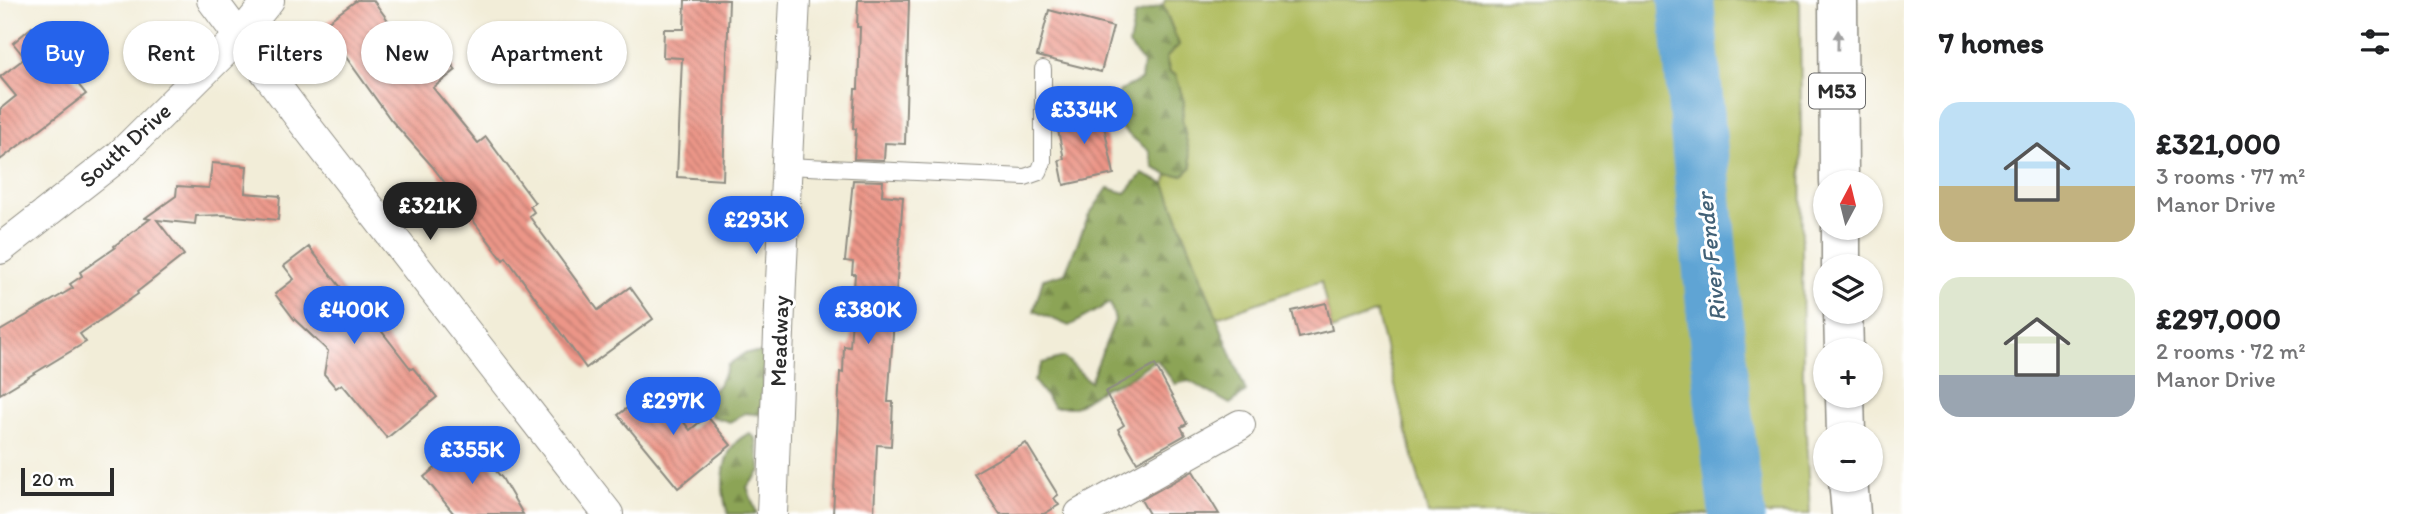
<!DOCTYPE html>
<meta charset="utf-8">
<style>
body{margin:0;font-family:Itim,sans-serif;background:#f2f2f2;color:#202124;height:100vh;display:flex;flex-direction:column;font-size:26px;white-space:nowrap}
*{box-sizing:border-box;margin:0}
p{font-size:23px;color:#757577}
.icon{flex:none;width:38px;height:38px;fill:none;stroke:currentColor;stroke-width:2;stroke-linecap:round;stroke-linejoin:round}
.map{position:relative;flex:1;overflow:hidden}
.panel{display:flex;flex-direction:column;background:#fff;width:525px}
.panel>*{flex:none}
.hud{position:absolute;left:21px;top:21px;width:665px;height:63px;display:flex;gap:14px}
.needle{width:46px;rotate:7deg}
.tools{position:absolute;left:1813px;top:170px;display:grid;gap:14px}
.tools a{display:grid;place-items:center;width:70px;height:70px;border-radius:50%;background:#fff;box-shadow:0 2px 5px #0004;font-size:35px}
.scale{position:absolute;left:21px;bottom:18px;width:93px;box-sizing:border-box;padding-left:7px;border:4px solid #2b2b2b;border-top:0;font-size:19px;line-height:24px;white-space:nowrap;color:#2b2b2b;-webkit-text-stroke:5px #fff;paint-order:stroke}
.price{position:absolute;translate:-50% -60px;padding:0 16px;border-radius:24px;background:#2563eb;color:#fff;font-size:23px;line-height:46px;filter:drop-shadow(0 2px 4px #0008)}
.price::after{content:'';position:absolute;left:50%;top:42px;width:21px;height:16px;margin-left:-10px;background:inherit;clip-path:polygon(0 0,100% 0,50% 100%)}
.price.active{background:#222;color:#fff}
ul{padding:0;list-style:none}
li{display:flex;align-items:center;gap:21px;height:175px;padding:0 35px}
li span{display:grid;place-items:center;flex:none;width:196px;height:140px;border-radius:21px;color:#555}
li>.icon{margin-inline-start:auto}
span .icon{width:84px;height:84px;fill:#fffc;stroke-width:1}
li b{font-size:30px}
h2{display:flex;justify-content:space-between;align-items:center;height:84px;padding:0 35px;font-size:30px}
.chip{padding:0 24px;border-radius:32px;background:#fff;box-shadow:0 2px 5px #0004;font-size:24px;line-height:63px}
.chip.active{background:#2563eb;color:#fff}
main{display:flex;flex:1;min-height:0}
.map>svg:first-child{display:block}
.grass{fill:#b1bd60;stroke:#6e7446;stroke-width:2}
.forest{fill:url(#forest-firs);stroke:#5c6840;stroke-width:2}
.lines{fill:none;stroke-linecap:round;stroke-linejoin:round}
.river{stroke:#5ea4d4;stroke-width:56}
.building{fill:url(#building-back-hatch)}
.lane-casing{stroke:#8e8c82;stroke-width:18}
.street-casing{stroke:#8e8c82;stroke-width:32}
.highway-casing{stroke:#8e8c82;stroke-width:41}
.lane{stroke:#fff;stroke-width:16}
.street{stroke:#fff;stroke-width:30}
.highway{stroke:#fff;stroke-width:38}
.oneway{fill:#a0a0a0}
.labels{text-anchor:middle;stroke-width:6;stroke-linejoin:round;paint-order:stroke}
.shield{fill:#fff;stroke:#6b6b6b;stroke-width:2}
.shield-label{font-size:21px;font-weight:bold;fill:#2b2b2b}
.street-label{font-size:23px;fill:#2b2b2b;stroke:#fff}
.water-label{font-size:24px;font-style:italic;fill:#426177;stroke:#fff}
</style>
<main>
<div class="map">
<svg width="1904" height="514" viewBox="0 0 1904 514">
<defs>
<pattern id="forest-firs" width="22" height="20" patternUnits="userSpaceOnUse" patternTransform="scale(1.75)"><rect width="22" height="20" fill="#8ca456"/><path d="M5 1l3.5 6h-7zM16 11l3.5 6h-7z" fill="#738647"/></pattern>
<pattern id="building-back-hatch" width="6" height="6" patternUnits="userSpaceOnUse" patternTransform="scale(1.75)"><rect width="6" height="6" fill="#ec9688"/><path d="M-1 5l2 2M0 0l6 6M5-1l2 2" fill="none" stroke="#bf7b6f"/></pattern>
</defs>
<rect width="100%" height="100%" fill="#fff"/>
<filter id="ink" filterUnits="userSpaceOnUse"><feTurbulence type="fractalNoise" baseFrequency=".0143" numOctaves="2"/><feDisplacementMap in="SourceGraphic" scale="14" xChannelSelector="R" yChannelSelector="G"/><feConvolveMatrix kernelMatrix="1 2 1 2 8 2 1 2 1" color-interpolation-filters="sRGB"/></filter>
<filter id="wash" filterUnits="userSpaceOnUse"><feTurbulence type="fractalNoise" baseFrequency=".00686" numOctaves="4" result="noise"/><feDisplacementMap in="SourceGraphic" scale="28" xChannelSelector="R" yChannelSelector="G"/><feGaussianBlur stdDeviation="1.57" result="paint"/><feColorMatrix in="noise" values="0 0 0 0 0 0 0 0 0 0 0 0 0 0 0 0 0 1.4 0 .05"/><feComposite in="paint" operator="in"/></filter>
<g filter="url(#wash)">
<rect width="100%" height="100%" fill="#f2edd8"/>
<!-- grass -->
<polygon class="grass" points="1165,0 1800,0 1803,375 1810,514 1428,514 1376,312 1332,330 1321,281 1217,317 1165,184 1168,175 1183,175 1192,167 1182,119 1184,102 1170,72 1166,58 1179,44 1163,5"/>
<!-- forest -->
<g class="forest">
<polygon points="1163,5 1179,45 1166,58 1169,72 1176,75 1184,102 1182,119 1192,167 1183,175 1168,175 1154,168 1149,151 1112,121 1109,107 1121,90 1141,80 1143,63 1129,45 1135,15"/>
<polygon points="1142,174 1165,184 1246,392 1230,404 1189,381 1175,384 1156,359 1126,380 1104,388 1075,407 1054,407 1034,381 1042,363 1064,357 1090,382 1115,320 1110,303 1069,326 1034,311 1043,279 1065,273 1089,215 1108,188 1126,193"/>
<polygon points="745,353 762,353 765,359 762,415 745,413 730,422 710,416 708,395 719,385 728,365"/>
<path d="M750,433L756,439L761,471L747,487L757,514H728C719,487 720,445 750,433Z"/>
</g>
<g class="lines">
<!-- river -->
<polyline class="river" points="1686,0 1723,404 1737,514"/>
</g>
<g id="blocks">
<!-- building -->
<g class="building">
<polygon points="357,0 373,0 404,42 411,37 428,59 440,49 456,70 433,88 478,143 486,137 535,203 530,206 534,212 529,216 598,310 630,287 653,319 586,368 506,257 503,260 432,166 391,120 323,25"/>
<polygon points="685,0 729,0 723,180 677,177 682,58 663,57 664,29 684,29"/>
<polygon points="858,0 909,0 905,144 885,143 884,160 854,159 856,129 853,128 855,89 858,89 860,27 857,27"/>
<polygon points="1049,10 1113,27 1101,72 1037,56"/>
<polygon points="32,27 86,94 0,160 0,109 16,96 0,77 25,58 13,43"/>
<polygon points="1100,107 1114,174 1064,185 1059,160 1064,159 1055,116"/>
<polygon points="212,163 247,166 245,193 280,196 278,220 224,215 196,216 195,224 157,220 184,255 137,292 138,294 80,334 86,342 0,394 0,331 73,288 70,284 82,276 80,272 115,248 114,246 150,219 145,218 176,196 177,186 209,188"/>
<polygon points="853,180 883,181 882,195 903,197 888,402 893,402 891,446 877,445 874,514 833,514 840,372 843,373 844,346 850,347 855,274 852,274 853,262 845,261"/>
<polygon points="309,247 358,309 362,306 411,369 413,368 437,397 387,438 342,384 336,388 324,374 328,351 294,319 275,294 294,279 284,266"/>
<polygon points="1326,303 1332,330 1299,338 1292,311"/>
<polygon points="1155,365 1187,424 1181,427 1185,435 1137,462 1118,429 1124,425 1105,392"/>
<polygon points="656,386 690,430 707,416 731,445 678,488 618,415"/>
<polygon points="466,443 480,461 484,457 502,478 523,514 454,514 424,477"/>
<polygon points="1026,443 1058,495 1054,498 1059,505 1044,514 1000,514 974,473"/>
<polygon points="1193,471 1219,514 1149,514 1141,500"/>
</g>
</g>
</g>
<g filter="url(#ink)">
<use href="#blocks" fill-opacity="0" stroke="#8e8c82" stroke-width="2"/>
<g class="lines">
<!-- lane casing -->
<g class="lane-casing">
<polyline id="lane" points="786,166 1025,177 1039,172 1043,162 1043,69"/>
</g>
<!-- street casing -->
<g class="street-casing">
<g id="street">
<polyline points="212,0 300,118 608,514"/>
<polyline points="0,249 119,156 240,36 269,0"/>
<polyline points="772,514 781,281 795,0"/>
<polyline points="1080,514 1240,425"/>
</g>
</g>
<!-- highway casing -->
<g class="highway-casing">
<g id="highway">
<polyline points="1838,0 1839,182"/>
<polyline points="1841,228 1841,266"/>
<polyline points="1843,312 1844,350"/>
<polyline points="1845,396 1846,434"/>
<polyline points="1848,480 1851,514"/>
</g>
</g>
<!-- lane -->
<use href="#lane" class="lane"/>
<!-- street -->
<use href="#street" class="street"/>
<!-- highway -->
<use href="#highway" class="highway"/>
</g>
<!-- one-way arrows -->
<defs><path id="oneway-solid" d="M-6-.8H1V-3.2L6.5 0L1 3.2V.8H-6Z" transform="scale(1.75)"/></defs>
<use class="oneway" href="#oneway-solid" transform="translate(1838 40) rotate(-89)"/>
</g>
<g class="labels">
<!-- shield labels -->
<rect class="shield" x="1809" y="73.5" width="56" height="35" rx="5"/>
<g class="shield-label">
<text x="1837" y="98">M53</text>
</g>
<!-- street labels -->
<g class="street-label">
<text transform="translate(125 145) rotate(-42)" y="8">South Drive</text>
<text transform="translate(779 341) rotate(-88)" y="8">Meadway</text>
</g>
<!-- water labels -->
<g class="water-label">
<text transform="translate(1711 257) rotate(-96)" y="8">River Fender</text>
</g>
</g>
</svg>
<div class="tools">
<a><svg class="needle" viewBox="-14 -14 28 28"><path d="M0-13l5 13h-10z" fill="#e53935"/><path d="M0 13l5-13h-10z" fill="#757577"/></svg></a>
<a><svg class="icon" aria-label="layers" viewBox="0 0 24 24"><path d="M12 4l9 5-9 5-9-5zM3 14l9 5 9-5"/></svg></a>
<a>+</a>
<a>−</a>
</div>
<div class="scale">20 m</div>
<b class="price" style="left:1084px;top:146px">£334K</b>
<b class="price active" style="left:430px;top:242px">£321K</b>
<b class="price" style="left:756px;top:256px">£293K</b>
<b class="price" style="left:354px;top:346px">£400K</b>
<b class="price" style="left:868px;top:346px">£380K</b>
<b class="price" style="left:673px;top:437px">£297K</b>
<b class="price" style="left:472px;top:486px">£355K</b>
<div class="hud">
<a class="chip active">Buy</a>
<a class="chip">Rent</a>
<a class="chip">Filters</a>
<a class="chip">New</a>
<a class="chip">Apartment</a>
</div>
</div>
<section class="panel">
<h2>7 homes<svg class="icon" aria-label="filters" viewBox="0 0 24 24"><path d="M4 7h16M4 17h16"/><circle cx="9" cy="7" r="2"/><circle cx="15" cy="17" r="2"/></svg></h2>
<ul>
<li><span style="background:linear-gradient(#bfe0f5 60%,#c2b280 0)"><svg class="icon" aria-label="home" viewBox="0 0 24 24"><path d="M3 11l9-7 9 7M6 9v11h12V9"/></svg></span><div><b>£321,000</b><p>3 rooms · 77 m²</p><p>Manor Drive</p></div></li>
<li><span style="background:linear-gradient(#dfe7d0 70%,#9aa5b1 0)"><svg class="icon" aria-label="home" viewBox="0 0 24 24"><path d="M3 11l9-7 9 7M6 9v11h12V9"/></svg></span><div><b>£297,000</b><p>2 rooms · 72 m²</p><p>Manor Drive</p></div></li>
</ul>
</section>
</main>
